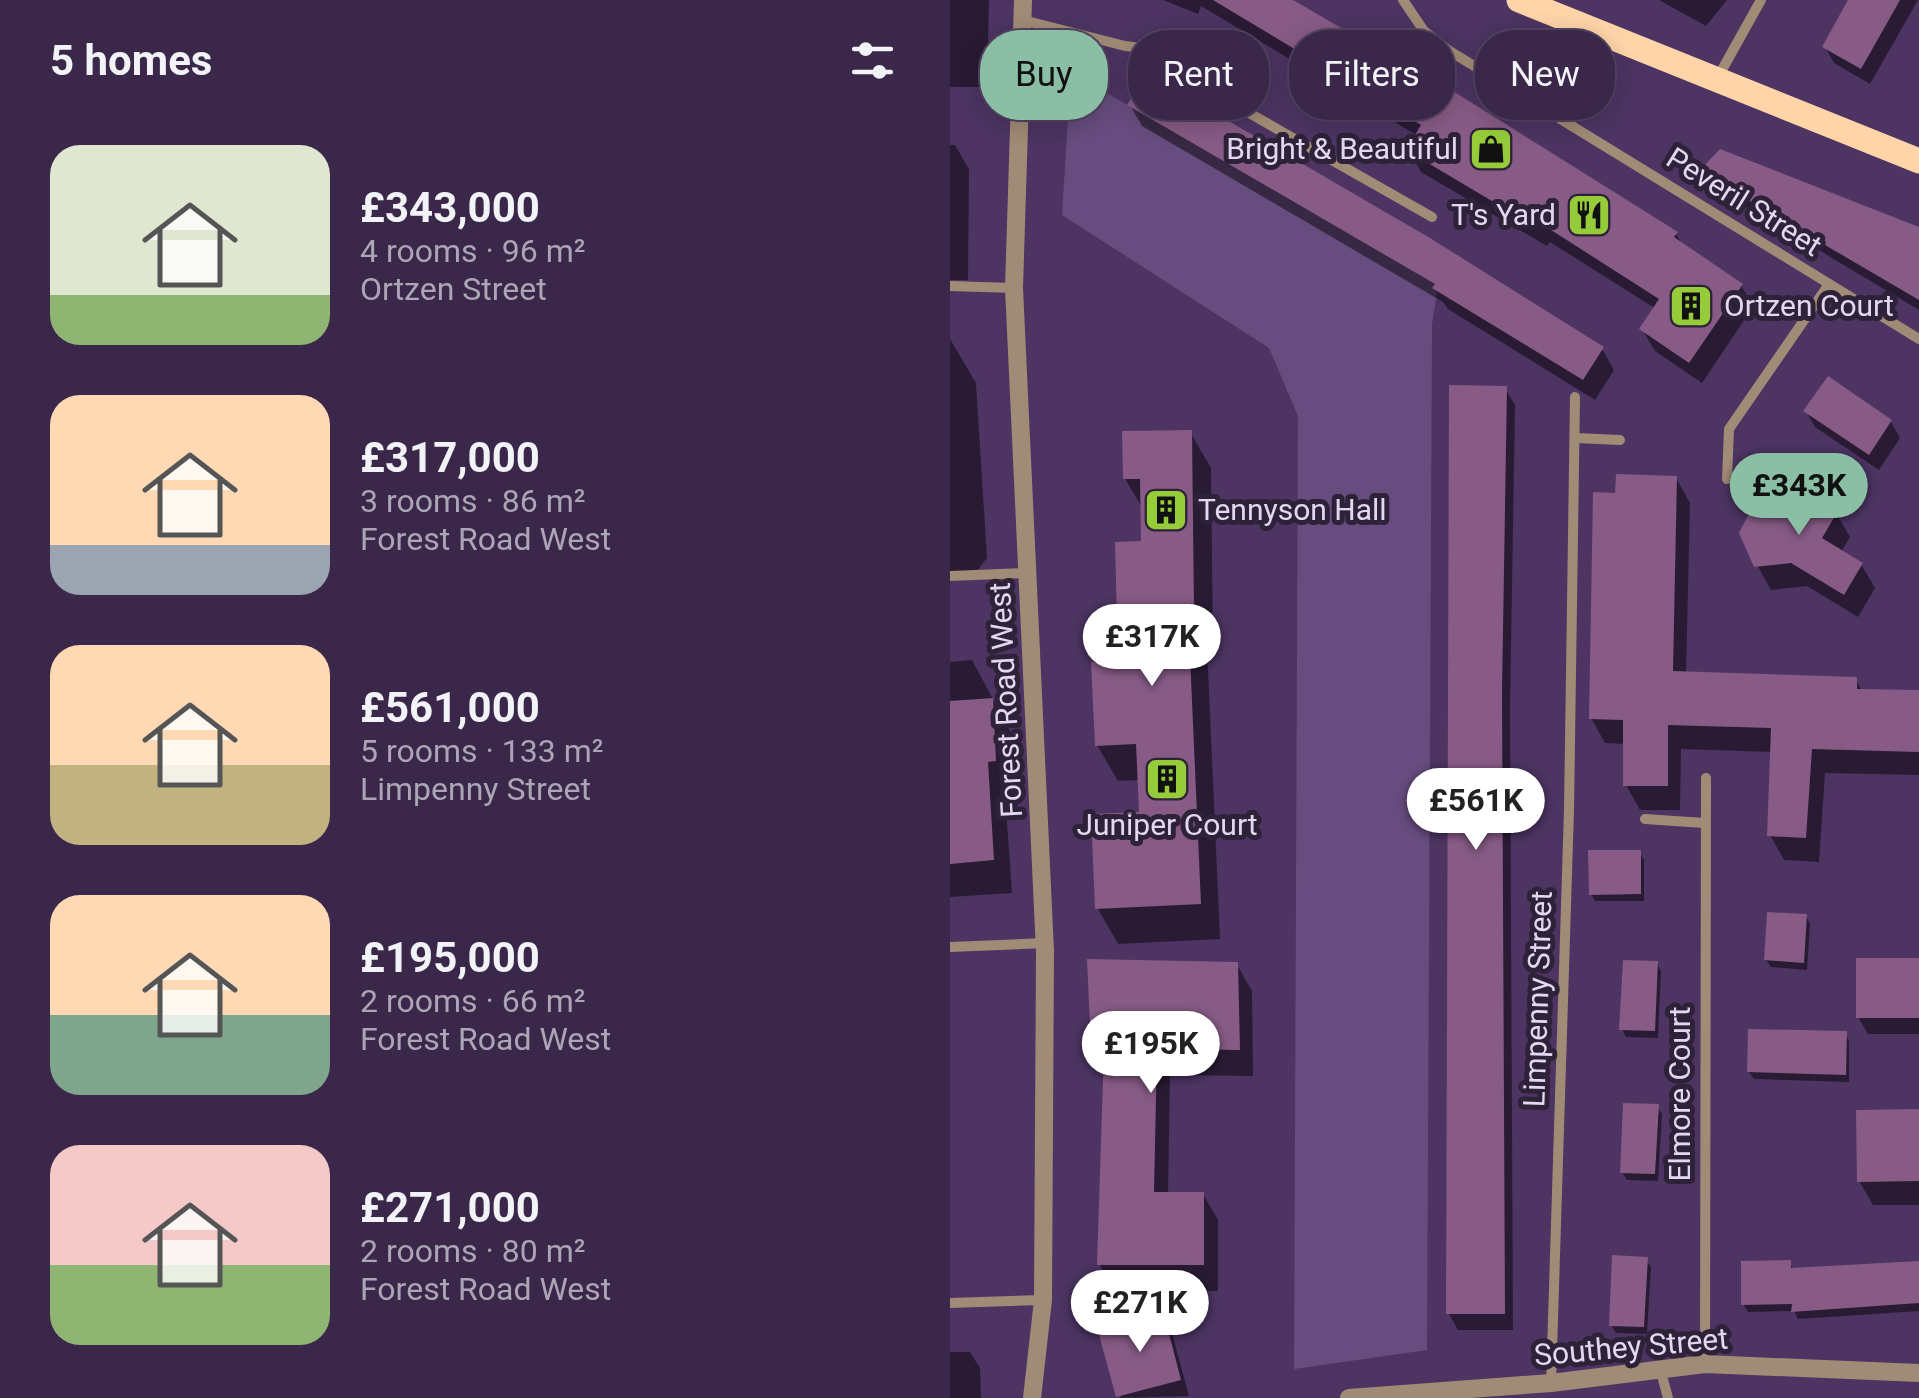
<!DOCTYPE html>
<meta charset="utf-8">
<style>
body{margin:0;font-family:Roboto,sans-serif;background:#412f51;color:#f1f3f6;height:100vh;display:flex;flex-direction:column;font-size:38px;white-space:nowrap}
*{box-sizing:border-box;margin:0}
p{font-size:32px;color:#aba5b5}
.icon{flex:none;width:55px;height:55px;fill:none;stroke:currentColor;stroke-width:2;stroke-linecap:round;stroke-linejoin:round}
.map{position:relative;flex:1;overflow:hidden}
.sheet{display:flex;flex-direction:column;background:#3a274a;width:950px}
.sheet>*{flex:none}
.banner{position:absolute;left:30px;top:30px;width:788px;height:90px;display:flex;gap:20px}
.price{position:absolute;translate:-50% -85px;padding:0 22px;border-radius:35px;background:#fff;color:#222;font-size:32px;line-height:65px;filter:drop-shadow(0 2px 5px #0008)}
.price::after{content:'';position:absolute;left:50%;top:60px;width:30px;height:22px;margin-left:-15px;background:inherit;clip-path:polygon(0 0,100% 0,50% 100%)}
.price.selected{background:#8abfa5;color:#111}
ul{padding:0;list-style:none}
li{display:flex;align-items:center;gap:30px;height:250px;padding:0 50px}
li span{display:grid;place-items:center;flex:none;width:280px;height:200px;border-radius:30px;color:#555}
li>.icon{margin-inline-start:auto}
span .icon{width:120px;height:120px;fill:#fffc;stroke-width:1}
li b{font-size:42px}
h2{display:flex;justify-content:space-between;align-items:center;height:120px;padding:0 50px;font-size:42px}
.chip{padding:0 35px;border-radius:40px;background:#3a274a;box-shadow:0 5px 25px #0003,0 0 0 2px #544462;font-size:35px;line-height:90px}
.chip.selected{background:#8abfa5;color:#111}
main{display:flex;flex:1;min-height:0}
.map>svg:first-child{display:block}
.green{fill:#674c7f}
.shadow{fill:#0007}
.building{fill:#875b86}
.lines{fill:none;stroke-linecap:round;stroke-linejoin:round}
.minor{stroke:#a08b76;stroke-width:10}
.tertiary{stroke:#a08b76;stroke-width:18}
.primary{stroke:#fed4a8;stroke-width:25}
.labels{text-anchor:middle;stroke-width:10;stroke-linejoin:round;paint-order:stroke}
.poi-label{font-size:30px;fill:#e5d6f3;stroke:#2d2237;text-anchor:end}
.street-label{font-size:30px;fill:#e5d6f3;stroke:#2d2237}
</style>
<main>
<section class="sheet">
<h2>5 homes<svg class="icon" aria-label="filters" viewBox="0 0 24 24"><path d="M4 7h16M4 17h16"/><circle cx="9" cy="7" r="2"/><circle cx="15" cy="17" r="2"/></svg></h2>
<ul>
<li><span style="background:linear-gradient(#dfe7d0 75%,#8fb573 0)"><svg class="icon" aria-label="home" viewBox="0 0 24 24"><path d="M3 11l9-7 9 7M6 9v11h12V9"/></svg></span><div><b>£343,000</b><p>4 rooms · 96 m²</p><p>Ortzen Street</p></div></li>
<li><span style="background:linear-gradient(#ffd9b3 75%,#9aa5b1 0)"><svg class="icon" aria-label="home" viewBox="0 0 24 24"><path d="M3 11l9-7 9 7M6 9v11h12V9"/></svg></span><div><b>£317,000</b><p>3 rooms · 86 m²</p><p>Forest Road West</p></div></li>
<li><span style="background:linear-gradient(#ffd9b3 60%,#c2b280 0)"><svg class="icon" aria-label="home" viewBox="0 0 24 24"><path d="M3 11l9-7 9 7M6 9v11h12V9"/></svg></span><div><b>£561,000</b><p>5 rooms · 133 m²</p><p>Limpenny Street</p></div></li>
<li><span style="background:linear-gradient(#ffd9b3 60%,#7fa58c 0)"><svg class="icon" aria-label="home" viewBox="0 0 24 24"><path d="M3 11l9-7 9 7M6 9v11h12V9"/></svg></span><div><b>£195,000</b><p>2 rooms · 66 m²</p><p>Forest Road West</p></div></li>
<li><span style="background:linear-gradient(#f6c9c9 60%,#8fb573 0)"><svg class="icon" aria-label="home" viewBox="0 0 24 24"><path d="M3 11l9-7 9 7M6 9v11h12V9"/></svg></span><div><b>£271,000</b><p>2 rooms · 80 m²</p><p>Forest Road West</p></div></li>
</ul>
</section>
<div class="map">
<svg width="969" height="1398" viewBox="0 0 969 1398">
<rect width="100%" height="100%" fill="#4d3463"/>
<!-- green -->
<polygon class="green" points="121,72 488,286 482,324 477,1350 344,1369 348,416 319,348 112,215"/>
<!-- shadow -->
<g class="shadow">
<polygon points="0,0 39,0 37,87 0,87"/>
<polygon points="213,0 338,0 413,44 416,40 726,234 733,246 791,285 803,307 752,383 705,351 692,329 706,309 600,242 597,246 471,172 459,150 468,136 251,6 248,14"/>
<polygon points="709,0 777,0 756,26"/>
<polygon points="901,0 968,0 920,84 884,63 875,47"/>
<polygon points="180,105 652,349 664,370 645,400 498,309 493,302 192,126"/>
<polygon points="0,145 5,145 19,169 18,280 0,280"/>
<polygon points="771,152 969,229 969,310 765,188 754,169"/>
<polygon points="0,339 26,383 37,558 20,580 0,581"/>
<polygon points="555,388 565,405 560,709 563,1330 508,1330 499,1314"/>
<polygon points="856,411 941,422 950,438 929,470 865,427"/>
<polygon points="240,432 261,468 263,645 257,646 270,939 168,944 148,909 192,814 190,780 168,781 147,745 170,663 193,544 193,509 175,479"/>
<polygon points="726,478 740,503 736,674 906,680 912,691 969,692 969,775 875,773 869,862 834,860 820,835 822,752 731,749 730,810 690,810 676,785 676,744 655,743 641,718 668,495"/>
<polygon points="872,489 900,537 891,552 911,564 925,588 908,617 857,586 821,590 807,565 848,503"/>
<polygon points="22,660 61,733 64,793 55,794 62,893 0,897 0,662"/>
<polygon points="690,853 694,860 694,901 645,901 641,894"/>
<polygon points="856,916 860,924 857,970 821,967 816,960"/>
<polygon points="969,961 969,1034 918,1034 908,1017"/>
<polygon points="707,964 711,971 708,1038 676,1037 672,1029"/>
<polygon points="287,965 302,991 303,1076 220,1075 218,1194 253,1194 268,1220 268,1291 165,1291 150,1265 156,1069 144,1048"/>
<polygon points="895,1033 899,1041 899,1082 804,1079 799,1072"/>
<polygon points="707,1107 712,1114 708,1181 677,1180 672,1172"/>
<polygon points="969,1112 969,1205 923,1205 909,1181"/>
<polygon points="696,1260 701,1267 697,1334 666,1333 661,1325"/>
<polygon points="839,1262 844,1271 969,1264 969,1311 848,1319 844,1311 798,1312 793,1304"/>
<polygon points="213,1317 222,1333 239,1396 170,1398"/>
<polygon points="0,1352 20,1352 30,1368 31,1398 0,1398"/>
</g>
<!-- building -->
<g class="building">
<polygon points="263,0 343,0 412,40 415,36 728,232 724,237 793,284 739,363 689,329 709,299 587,221 584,226 456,150 471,125"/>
<polygon points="898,0 950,0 911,69 872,47"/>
<polygon points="196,73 480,238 654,347 633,380 482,288 485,284 177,105"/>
<polygon points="770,149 969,227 969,300 764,180 751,169"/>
<polygon points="878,376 942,420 919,455 853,411"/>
<polygon points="499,385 557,386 552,691 555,1314 496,1314"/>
<polygon points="242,430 244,610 238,611 251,904 145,909 141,814 189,812 186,744 145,746 141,662 168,661 165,542 191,541 190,479 173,479 172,431"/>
<polygon points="666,474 727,476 723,671 907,677 907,689 969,690 969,752 862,749 856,838 817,836 821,728 718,725 718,786 673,786 673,720 639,719 643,492 665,493"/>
<polygon points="873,485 888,511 872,538 913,563 894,595 841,563 804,567 789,533 808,496 847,500"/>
<polygon points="43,698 46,761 38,762 44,860 0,864 0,701"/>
<polygon points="638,850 691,850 691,894 639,895"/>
<polygon points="817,912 857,914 854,963 814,960"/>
<rect x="906" y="958" width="63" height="60"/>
<polygon points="137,959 288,962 290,1050 207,1049 204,1192 254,1192 254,1265 147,1265 154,1048 141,1048"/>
<polygon points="673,960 708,961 705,1031 669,1030"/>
<polygon points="798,1029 897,1031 896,1075 797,1072"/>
<polygon points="673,1103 709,1104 705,1174 670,1173"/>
<polygon points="969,1109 969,1181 907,1182 906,1110"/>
<polygon points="662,1255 698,1257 694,1327 659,1326"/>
<polygon points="841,1260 841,1268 969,1261 969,1303 841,1312 842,1304 791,1305 791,1261"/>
<polygon points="214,1314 231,1380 166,1397 148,1331"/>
</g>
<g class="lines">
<!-- minor -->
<g class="minor">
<polyline points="453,0 474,31 498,50 969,339"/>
<polyline points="73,20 175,46 223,52 246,67 269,96 482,217"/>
<polyline points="768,77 811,0"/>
<polyline points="0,286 64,288"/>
<polyline points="626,438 670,440"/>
<polyline points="777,479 779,429 879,284"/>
<polyline points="0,576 77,573"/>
<polyline points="695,819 754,823"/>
<polyline points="0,947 95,943"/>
<polyline points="0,1303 93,1300"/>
<polyline points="755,1364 756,778"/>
<polyline points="710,1368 718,1398"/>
<polyline points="601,1383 619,810 625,397"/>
</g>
<!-- tertiary -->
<g class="tertiary">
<polyline points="73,0 64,288 95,951 93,1300 82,1398"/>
<polyline points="399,1398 601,1383 755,1364 969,1373"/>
</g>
<!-- primary -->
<polyline class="primary" points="569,0 969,161"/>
</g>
<!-- icons -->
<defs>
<g id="shop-square" transform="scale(2.25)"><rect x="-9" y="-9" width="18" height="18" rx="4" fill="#96cc3a" stroke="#2d2237"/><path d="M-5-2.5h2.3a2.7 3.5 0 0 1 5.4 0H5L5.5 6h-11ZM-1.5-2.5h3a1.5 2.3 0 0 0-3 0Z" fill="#111"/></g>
<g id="restaurant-square" transform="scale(2.25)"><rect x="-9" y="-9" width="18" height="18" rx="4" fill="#96cc3a" stroke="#2d2237"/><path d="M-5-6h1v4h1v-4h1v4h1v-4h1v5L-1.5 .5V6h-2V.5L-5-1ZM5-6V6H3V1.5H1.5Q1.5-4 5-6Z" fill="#111"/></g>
<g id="building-square" transform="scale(2.25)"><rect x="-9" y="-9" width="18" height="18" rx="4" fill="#96cc3a" stroke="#2d2237"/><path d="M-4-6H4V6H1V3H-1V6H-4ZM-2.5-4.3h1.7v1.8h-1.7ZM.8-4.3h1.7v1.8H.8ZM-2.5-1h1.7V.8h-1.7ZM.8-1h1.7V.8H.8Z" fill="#111"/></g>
</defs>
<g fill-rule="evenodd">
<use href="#shop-square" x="541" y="149"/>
<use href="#restaurant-square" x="639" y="215"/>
<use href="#building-square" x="741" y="306"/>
<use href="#building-square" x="216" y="510"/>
<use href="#building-square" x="217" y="779"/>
</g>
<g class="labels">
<!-- poi labels -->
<g class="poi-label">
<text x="508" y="159">Bright &amp; Beautiful</text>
<text x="606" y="225">T's Yard</text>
<text x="774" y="316" text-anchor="start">Ortzen Court</text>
<text x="248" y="520" text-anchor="start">Tennyson Hall</text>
<text x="217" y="835" text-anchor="middle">Juniper Court</text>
</g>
<!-- street labels -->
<g class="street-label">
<text transform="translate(794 202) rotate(32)" y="10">Peveril Street</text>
<text transform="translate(56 700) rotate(-93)" y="10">Forest Road West</text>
<text transform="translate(588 999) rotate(-88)" y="10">Limpenny Street</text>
<text transform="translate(730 1094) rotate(-90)" y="10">Elmore Court</text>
<text transform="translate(681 1347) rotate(-5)" y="10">Southey Street</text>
</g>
</g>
</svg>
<b class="price selected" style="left:849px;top:538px">£343K</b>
<b class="price" style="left:202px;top:689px">£317K</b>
<b class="price" style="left:526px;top:853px">£561K</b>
<b class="price" style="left:201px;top:1096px">£195K</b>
<b class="price" style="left:190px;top:1355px">£271K</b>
<div class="banner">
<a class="chip selected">Buy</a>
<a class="chip">Rent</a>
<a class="chip">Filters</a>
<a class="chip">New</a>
</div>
</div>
</main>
